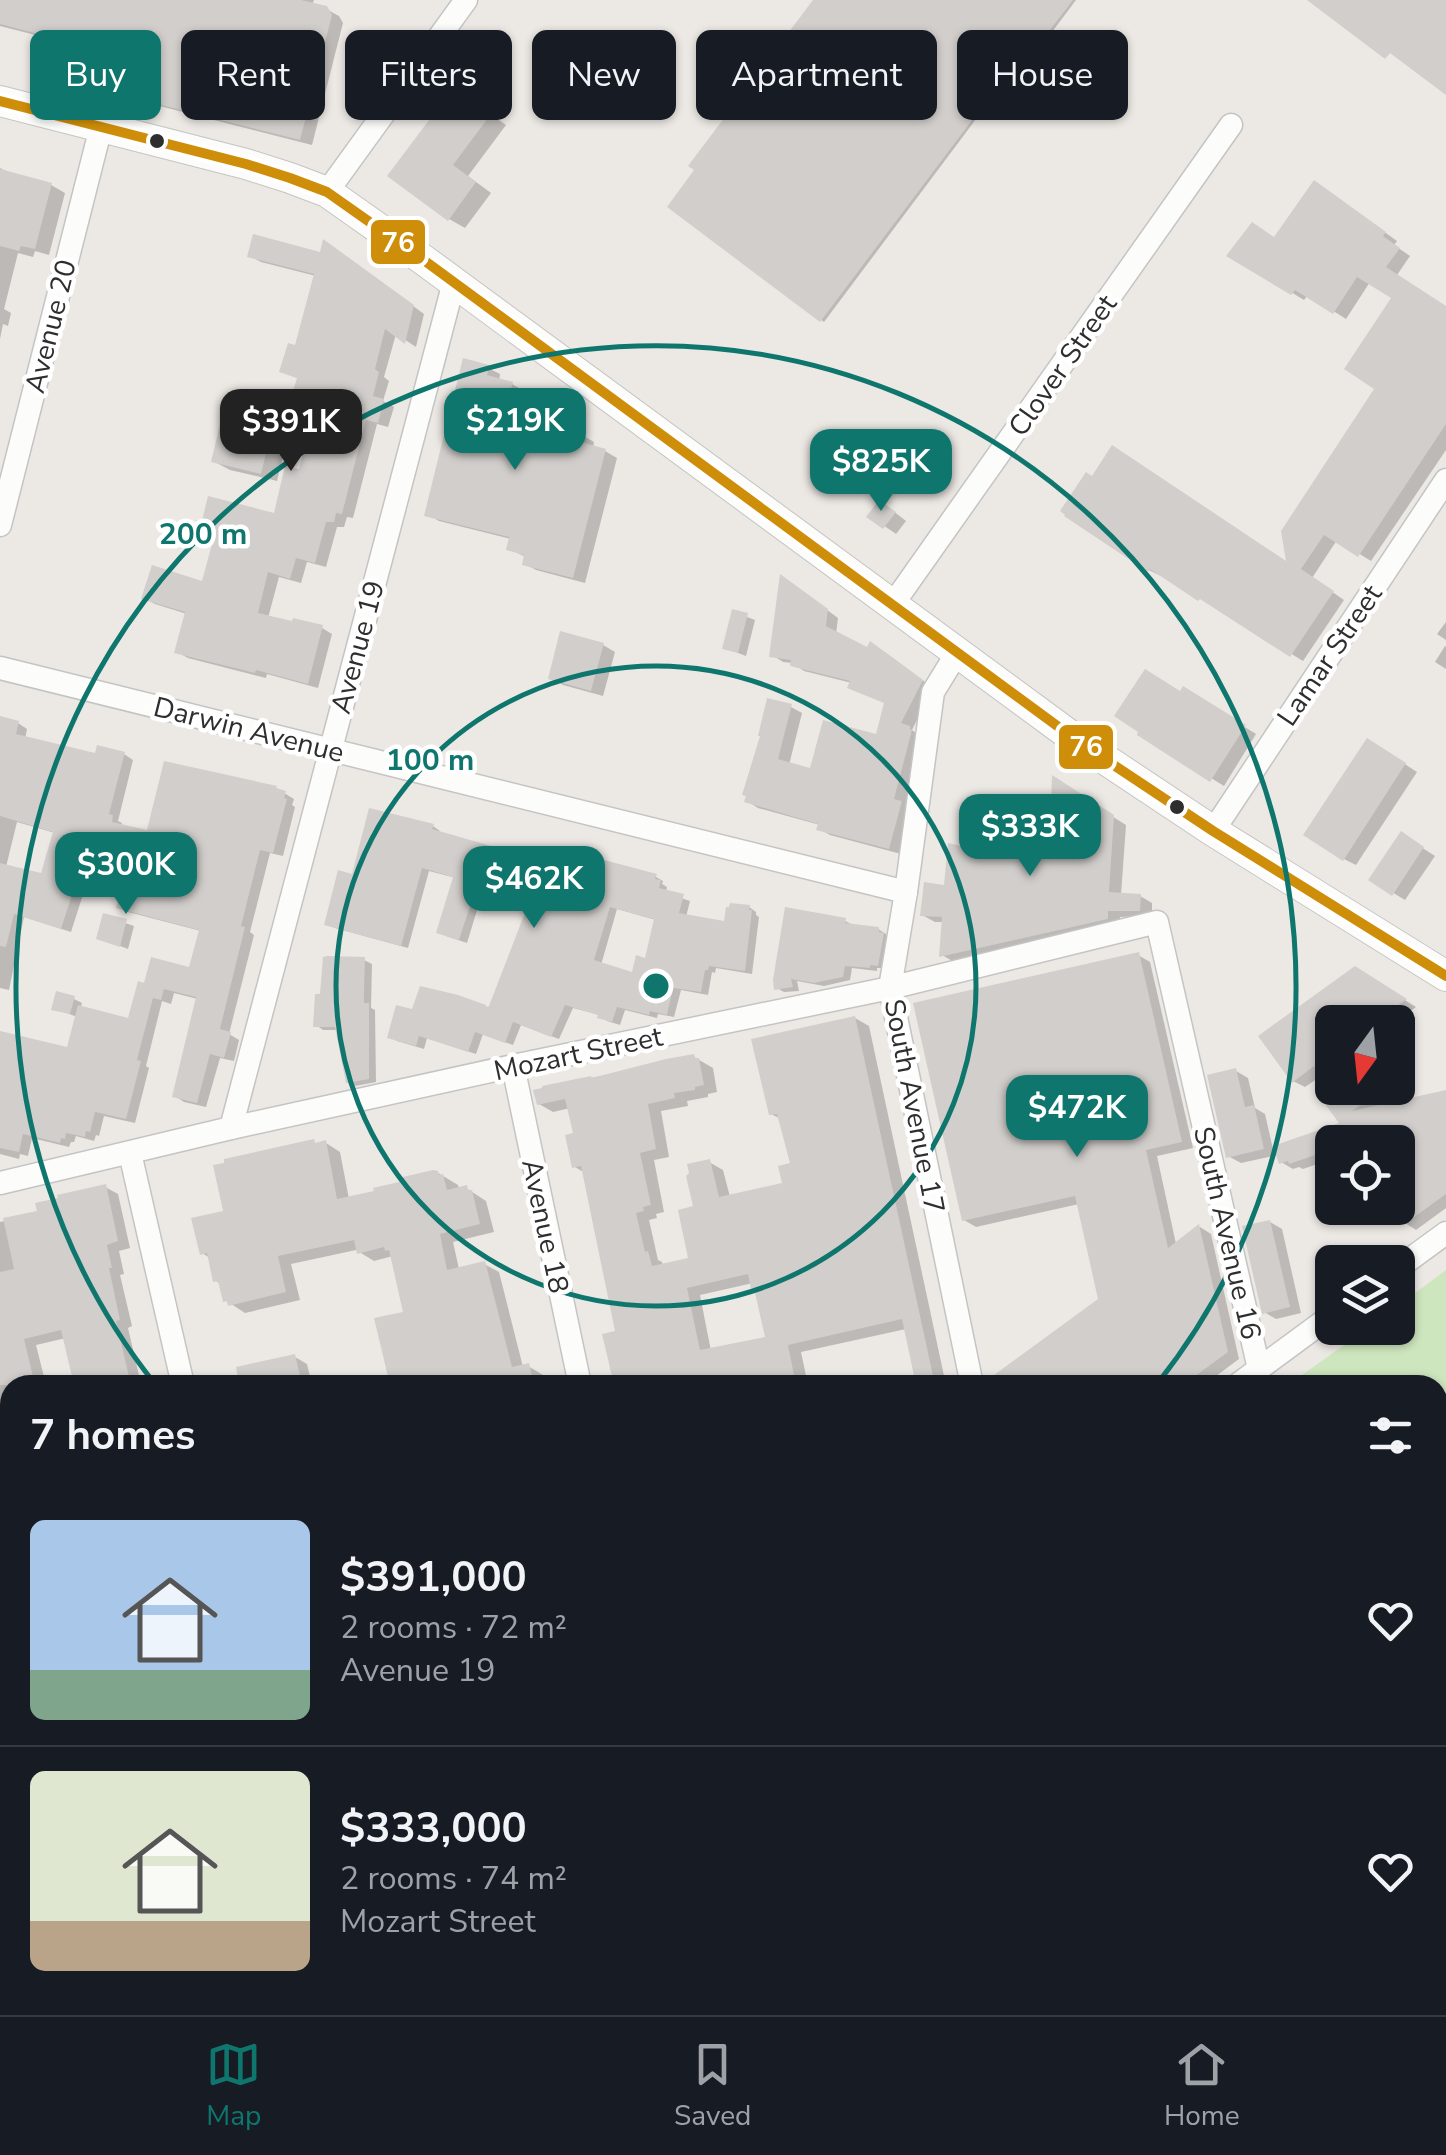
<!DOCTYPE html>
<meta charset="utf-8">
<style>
body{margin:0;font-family:"Nunito Sans",sans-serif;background:#242831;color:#f1f3f6;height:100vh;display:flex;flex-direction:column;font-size:38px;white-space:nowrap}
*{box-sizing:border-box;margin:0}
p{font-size:32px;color:#9ea1a6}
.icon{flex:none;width:55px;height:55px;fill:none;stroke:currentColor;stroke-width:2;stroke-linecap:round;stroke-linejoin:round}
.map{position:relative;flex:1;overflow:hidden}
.details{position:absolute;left:0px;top:1375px;width:1448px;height:640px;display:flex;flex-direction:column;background:#171b24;border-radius:30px 30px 0 0;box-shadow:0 2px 8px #0004}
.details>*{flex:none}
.banner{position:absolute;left:30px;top:30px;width:1388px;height:90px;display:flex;gap:20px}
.needle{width:65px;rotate:195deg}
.buttons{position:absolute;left:1315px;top:1005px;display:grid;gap:20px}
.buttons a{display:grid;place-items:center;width:100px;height:100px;border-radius:15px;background:#171b24;box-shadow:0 2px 8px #0004;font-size:50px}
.price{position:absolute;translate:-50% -85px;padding:0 22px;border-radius:20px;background:#0f766e;color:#fff;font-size:32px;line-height:65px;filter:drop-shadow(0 2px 5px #0008)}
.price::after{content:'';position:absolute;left:50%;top:60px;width:30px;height:22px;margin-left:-15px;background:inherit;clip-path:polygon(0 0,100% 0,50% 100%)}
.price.active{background:#222;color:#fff}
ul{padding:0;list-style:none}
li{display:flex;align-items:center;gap:30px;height:250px;padding:0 30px}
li+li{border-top:2px solid #363941}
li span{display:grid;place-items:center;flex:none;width:280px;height:200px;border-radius:15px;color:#555}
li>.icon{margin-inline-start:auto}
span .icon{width:120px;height:120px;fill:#fffc;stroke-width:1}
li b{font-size:42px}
h2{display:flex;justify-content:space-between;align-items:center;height:120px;padding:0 30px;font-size:42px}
.pill{padding:0 35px;border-radius:15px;background:#171b24;box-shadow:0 2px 8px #0004;font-size:35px;line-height:90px}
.pill.active{background:#0f766e;color:#fff}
.tab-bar{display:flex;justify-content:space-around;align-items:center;height:140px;border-top:2px solid #363941;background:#171b24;font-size:28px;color:#9ea1a6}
.tab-bar a{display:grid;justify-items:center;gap:5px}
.tab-bar .active{color:#0f766e}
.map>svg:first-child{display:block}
.green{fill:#cee6be}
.pitch{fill:#d9eabb}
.shadow{fill:#0003;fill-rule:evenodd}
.building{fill:#d1cecb;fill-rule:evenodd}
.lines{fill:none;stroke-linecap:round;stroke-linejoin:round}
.street-casing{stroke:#c5c4c5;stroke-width:25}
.secondary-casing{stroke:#c5c4c5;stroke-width:32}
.street{stroke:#fcfcfb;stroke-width:22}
.secondary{stroke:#fcfcfb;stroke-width:30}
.bus-1-casing{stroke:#fff;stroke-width:18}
.bus-1{stroke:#cf8e09;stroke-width:10}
.ring{fill:none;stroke:#0f766e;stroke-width:5}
.bus-dot{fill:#2e2e2e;stroke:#fff;stroke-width:4}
.labels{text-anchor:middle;stroke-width:9;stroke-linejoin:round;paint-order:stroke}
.street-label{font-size:28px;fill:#2e2e2e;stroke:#fff}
.centre{fill:#0f766e;stroke:#fff;stroke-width:5}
.ring-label{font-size:30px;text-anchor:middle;font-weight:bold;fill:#0f766e;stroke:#fff;stroke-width:9;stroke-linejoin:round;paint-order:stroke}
.line-badge{stroke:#fff;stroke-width:4}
.badge-label{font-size:28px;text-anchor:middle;font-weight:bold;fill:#fff}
</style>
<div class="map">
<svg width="1446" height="2015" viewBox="0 0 1446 2015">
<rect width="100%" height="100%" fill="#ece8e4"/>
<!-- green -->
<g class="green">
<polygon points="1446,1270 1446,1678 1438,1714 1438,1385 1288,1385 1368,1328 1398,1328 1398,1306"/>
<polygon points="914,2005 1355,2005 1354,2015 916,2015"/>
</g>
<!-- pitch -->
<polygon class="pitch" points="963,2005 1197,2005 1188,2015 965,2015"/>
<!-- shadow -->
<g class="shadow">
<polygon points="0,0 314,0 312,5 326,9 339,16 343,23 312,145 105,92 93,85 102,52 0,26"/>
<polygon points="816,0 1076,0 1028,64 1021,59 824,322 670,206"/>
<polygon points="455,90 506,125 468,176 491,193 465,228 449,219"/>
<polygon points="0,168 16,176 51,185 65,193 49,255 35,251 33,257 18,253 4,309 11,313 8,326 3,324 0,339"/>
<polygon points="1327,191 1397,241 1394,245 1410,256 1397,275 1446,308 1446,450 1371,561 1337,540 1312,578 1344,600 1303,661 1162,574 1161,576 1149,570 1068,516 1289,565 1378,388 1395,297 1370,282 1346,319 1308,295 1304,300 1230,255 1275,239"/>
<polygon points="334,248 424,314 416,347 396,334 384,377 389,381 383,401 394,407 388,427 377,424 353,518 347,517 344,527 337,527 326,567 307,562 301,583 279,577 268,618 322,628 332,634 318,688 267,674 266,678 188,658 177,652 187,614 155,604 144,598 204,584 214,546 194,537 276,516 301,472 317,409 304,406 293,400 299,379 282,371 297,348 316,276 261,262 250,256 322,255"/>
<polygon points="488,368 500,374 499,381 512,384 524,391 522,398 536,401 548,408 546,415 559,418 571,425 569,431 582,435 594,442 593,448 605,451 617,458 585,583 536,570 524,563 526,557 509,549 511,539 439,521 427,514"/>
<polygon points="272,427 288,436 277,481 230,470 213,461"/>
<polygon points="892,510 906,521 896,534 870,516"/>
<polygon points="792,584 838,618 836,634 868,650 882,650 933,688 912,730 922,738 905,806 912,810 901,854 830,835 819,829 820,825 758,808 747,801 791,707 802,713 789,765 812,771 877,737 887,704 852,683 804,671 793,663 783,662 772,655"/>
<polygon points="734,612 755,620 746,656 725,648"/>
<polygon points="1446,622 1446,640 1437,634"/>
<polygon points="603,645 615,652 603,696 563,685 551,678"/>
<polygon points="1445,646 1446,647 1446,669 1435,662"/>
<polygon points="1184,689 1256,734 1224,786 1140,734"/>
<path d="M0,719L18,723L27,729L25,739L97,756L124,754L133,760L118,821L122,823L121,826L148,833L276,788L294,799L292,805L295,807L283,856L270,853L250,932L254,935L229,1034L239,1040L234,1061L220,1058L206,1107L184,1102L175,1096L198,999L174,993L171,1004L162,1001L146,1066L149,1068L135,1123L104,1116L99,1136L96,1135L94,1141L76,1136L74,1142H71L69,1147L32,1138L28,1156L20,1154L19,1159L0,1154V1033L69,1050L77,1017L54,1008L74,999L82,1003L80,1009L130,1021L139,984L191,970L201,931L128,912L119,907L125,882L98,875L94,884L87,882L71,932L24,917L9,990L0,988ZM17,822L55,833L42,876L6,867Z"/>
<polygon points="1380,748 1417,772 1356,865 1344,859"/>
<polygon points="1054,780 1126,825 1121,895 1140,896 1152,903 1152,916 1120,917 1119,925 954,962 942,955 944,922 935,922 922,915 946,887 1052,831"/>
<path d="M433,826L440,831L439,834L588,873L656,877L663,881L662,884L667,887L666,893L690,901L686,917L726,924L749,907L756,912V915L759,917L752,974L716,968L715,973L712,972L708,995L681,990L674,1017L658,1014L657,1018L625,1010L620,1025L607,1021L600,1015L573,1008L559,1039L521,1025L513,1045L483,1034L476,1054L427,1038L424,1049L397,1041L390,1037L414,1012L489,1009L528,910L481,897L467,943L446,936L439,932L456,878L429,871L408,948L335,928L327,924L354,877ZM617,909L656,920L647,961L634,975L601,965Z"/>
<polygon points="1413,842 1435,856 1405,900 1372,880"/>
<polygon points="104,916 134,926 128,949 99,938"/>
<polygon points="845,921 853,925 878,929 886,934 886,936 891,939 886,968 877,968 877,971 852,968 850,980 824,986 797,981 799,991 784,992 777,988"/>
<polygon points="1138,955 1150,962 1193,1148 1157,1156 1176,1244 1200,1227 1211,1234 1239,1359 1204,1385 1001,1385 1101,1300 1079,1204 976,1227 964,1220"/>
<polygon points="364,960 372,964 371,1008 375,1010 376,1082 355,1086 348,1082 338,1030 323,1030 316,1025 322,996"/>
<polygon points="1355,969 1416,1007 1394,1022 1332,1022 1332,1086 1324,1074 1305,1087 1293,1081"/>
<path d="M855,1018L869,1026L946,1385H897L918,1380L906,1329L801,1352L808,1385H616L618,1333L585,1173L575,1167L576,1135L570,1108L553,1112L539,1104L591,1078L694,1057L713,1068L717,1092L708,1094V1097L687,1101L688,1106L661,1111L669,1157L654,1160L664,1212L656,1214L657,1218L649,1220L658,1260L662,1262L663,1266L691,1260L696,1208L709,1162L723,1170L730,1197L785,1185L793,1165L779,1118L771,1114ZM753,1283L768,1339L711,1351L700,1295Z"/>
<polygon points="1398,1047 1406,1059 1398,1065"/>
<polygon points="1236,1071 1248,1078 1255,1108 1265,1114 1273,1149 1343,1124 1340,1096 1334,1088 1398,1088 1398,1075 1415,1100 1446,1093 1446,1208 1416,1230 1405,1223 1398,1190 1398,1142 1332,1142 1332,1159 1303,1169 1299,1167 1293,1169 1281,1162 1278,1155 1241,1163 1228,1156"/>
<polygon points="314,1142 318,1145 326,1143 340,1152 349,1199 438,1173 458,1185 459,1190 466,1188 486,1201 494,1232 453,1242 459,1269 484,1264 499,1272 523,1367 528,1366 543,1375 545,1385 413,1385 406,1313 393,1256 374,1261 356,1250 291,1264 300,1300 245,1313 225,1300 221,1284 216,1281 210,1258 202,1253 226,1213"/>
<polygon points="105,1187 118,1194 130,1248 119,1251 124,1274 120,1275 132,1326 128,1328 141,1384 146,1385 77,1385 66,1338 36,1345 46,1385 10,1385 10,1412 0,1414 0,1222 40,1213"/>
<polygon points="1270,1222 1282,1229 1301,1313 1276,1319 1264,1312"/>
<polygon points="295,1357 307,1364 312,1385 242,1385"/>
<polygon points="10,1468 10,1574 3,1576 0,1574 0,1470"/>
<polygon points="10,1617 10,1758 0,1760 0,1619"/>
<polygon points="10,1823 10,2005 45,2005 47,2015 0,2015 0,1825"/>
<polygon points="160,2005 285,2005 287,2015 125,2015"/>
<polygon points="382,2005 449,2005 452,2015 384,2015"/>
<polygon points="531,2005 686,2005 688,2015 524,2015 524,2012 528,2011 528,2008 531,2007"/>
<polygon points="766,2005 911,2005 912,2008 883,2015 768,2015"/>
</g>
<!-- building -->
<g class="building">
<polygon points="0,0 301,0 327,6 332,15 300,140 90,87 100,50 0,24"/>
<polygon points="813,0 1073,0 1024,64 1018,59 820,322 667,207 694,170 688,166"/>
<polygon points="1307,0 1446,0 1446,95 1390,53 1385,59"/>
<polygon points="454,87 491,114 453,165 476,182 448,221 387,176"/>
<polygon points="0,169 52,183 35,249 21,246 19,251 0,246"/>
<polygon points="1314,180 1386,232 1383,236 1400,248 1386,267 1446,306 1446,424 1358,557 1324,535 1301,569 1334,591 1290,657 1200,599 1198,601 1150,569 1148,572 1064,516 1065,515 1060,511 1086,472 1092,476 1112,445 1286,561 1281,531 1374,389 1344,369 1391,298 1357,277 1333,314 1295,290 1291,295 1226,256 1252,222 1274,237"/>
<polygon points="253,234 320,252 323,239 414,305 405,344 385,329 375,369 379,372 373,396 384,399 378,423 366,420 342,514 336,513 334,522 326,522 315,563 296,558 290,579 268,572 258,613 292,621 293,618 323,625 308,684 256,670 255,673 174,653 185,612 141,599 152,565 202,581 212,544 192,538 196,520 202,521 208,496 274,513 285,466 299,469 315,407 290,401 297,378 279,372 288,343 295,345 314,274 247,257"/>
<polygon points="463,358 489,365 487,375 513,382 510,392 537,399 534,409 560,415 557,426 583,432 581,442 606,449 573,578 522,565 524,555 506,550 509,537 424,516"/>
<polygon points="223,412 273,424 261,474 211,462"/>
<polygon points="879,500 896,512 883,529 866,517"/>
<polygon points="780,574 828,609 826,626 867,647 870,641 923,680 901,723 910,726 910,729 912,730 894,799 902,801 889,849 816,830 818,824 744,802 746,796 742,795 760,736 758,736 767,698 792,704 778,759 810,768 823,720 876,734 884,703 847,688 850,681 790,666 791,660 769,657"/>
<polygon points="732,609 748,613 738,653 722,649"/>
<polygon points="560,631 604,643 591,691 548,679"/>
<polygon points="1145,669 1180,691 1183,686 1246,725 1210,782 1137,735 1138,732 1114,716"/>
<polygon points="0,716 19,721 16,734 95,753 97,745 125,752 109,814 113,815 112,822 147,830 164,761 277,786 276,788 286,791 284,798 287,799 273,853 260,850 241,926 245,927 220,1029 231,1032 224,1058 210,1054 197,1103 172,1097 196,997 164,989 161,1000 153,998 137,1060 141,1061 126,1119 95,1112 90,1132 86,1131 85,1137 66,1133 65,1139 61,1138 60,1143 23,1134 19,1152 0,1148 0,1031 67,1047 78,1005 128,1018 138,981 144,983 151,957 189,967 199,930 116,908 123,881 88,871 84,881 77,879 61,929 14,914 6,947 0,946 0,863 41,873 53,832 0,816"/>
<polygon points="1367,738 1406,763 1343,861 1303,835"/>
<polygon points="1052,775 1114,815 1109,892 1141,894 1140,911 1108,911 1108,919 939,957 942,917 920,916 924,882 944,885 948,843 991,853 993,825 1050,829"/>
<path d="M369,808L434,824L432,829L540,860L542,854L586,870L589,856L657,874L655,879L661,880L659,888L684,894L679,913L724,921L726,907H729L730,903L750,905L749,910H752L745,971L709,966L708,970H705L701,992L673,988L667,1015L650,1011L649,1015L617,1007L612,1022L597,1018L598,1015L565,1005L551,1037L513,1022L505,1043L475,1032L468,1052L419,1036L416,1046L387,1038L396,1005L412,1009L420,986L458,995L486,1005V1007L489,1006L526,910L474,894L459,940L436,933L453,877L422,868L401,946L324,925L338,870L352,874ZM610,907L654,919L645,958L636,955L632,972L594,960Z"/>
<polygon points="1401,831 1424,847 1392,896 1368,880"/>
<polygon points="785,907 846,918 845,923 879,927 879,932 884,933 878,966 870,965 870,968 845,966 843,977 814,983 791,979 793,987 774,990 773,980"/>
<polygon points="103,913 127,919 120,947 96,939"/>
<polygon points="1139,952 1182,1142 1146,1150 1168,1248 1199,1224 1228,1352 1183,1385 987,1385 986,1381 1098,1299 1075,1196 962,1221 913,1003"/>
<polygon points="328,956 365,957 364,994 364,1003 369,1003 369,1079 346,1083 335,1027 313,1027 315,994 320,994 323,957"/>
<polygon points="1355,966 1407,999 1374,1022 1332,1022 1332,1088 1385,1088 1352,1111 1446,1090 1446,1194 1403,1225 1398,1202 1398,1142 1328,1142 1330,1150 1289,1164 1288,1161 1279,1164 1273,1146 1339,1123 1325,1104 1337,1096 1314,1066 1292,1083 1258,1036"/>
<polygon points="56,991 75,996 70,1014 51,1010"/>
<path d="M855,1016L935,1385H916L902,1319L788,1345L796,1385H614L602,1334L615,1331L581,1166L572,1168L565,1135L573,1133L565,1099L537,1105L533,1090L542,1088V1086L591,1076L592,1078L666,1059L694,1054L695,1058H699L704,1085L695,1087V1090L674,1093L675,1098L648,1104L656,1149L640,1153L651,1205L643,1207L644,1211L636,1213L645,1252L648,1251L652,1266L688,1258L678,1210L693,1206L686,1176L689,1173L687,1164L710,1159L719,1197L782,1183L778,1166L790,1163L777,1114L769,1115L751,1039ZM748,1274L751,1289L754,1288L765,1337L700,1350L687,1288Z"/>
<polygon points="1236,1068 1245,1107 1254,1105 1264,1149 1226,1158 1207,1075"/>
<polygon points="314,1139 315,1143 326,1140 337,1199 374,1191 373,1188 399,1182 403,1177 433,1170 438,1171 439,1175 443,1174 447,1190 467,1185 468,1190 472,1190 480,1224 440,1234 447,1270 485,1261 512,1367 529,1363 534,1385 390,1385 374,1318 403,1312 389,1250 385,1251 384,1247 357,1254 354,1240 278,1256 286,1292 228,1306 227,1301 223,1302 218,1281 213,1282 207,1253 200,1255 191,1218 223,1211 213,1165 224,1163 224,1159"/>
<polygon points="106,1184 118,1241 107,1245 112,1268 109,1268 120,1320 116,1321 131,1385 74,1385 61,1330 24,1339 35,1385 0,1385 0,1272 14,1269 3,1218 37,1211 35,1203 58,1198 57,1195"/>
<polygon points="1270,1220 1290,1307 1262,1314 1242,1226"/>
<polygon points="295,1354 302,1385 239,1385 236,1367"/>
</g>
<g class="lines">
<!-- street casing -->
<g class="street-casing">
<g id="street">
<polyline points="327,192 466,0"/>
<polyline points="0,525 101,127"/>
<polyline points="893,604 1231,125"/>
<polyline points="957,653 933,692 906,892 890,988 972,1385"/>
<polyline points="0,668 906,892"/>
<polyline points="1213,831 1446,480"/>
<polyline points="513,1066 580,1385"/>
<polyline points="231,1128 454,282"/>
<polyline points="130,1153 183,1385"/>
<polyline points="0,1183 231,1128 513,1066 890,988 1157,922 1259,1369"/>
<polyline points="1398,1268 1446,1233"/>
<polyline points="1237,1385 1332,1315"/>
<polyline points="0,1788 10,1786"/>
<polyline points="323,2005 326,2015"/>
<polyline points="712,2005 714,2015"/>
</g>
</g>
<!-- secondary casing -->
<g class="secondary-casing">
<polyline id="secondary" points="0,101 246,164 290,178 327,192 425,261 1079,742 1213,831 1446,976"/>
</g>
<!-- street -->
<use href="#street" class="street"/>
<!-- secondary -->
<use href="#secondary" class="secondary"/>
<!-- bus-1 casing -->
<g class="bus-1-casing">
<polyline id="bus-1" points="0,101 246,164 290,178 327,192 425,261 1079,742 1213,831 1446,976"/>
</g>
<!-- bus-1 -->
<use href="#bus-1" class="bus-1"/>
</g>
<!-- distance rings -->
<g class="ring">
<circle cx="656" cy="986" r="320"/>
<path d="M155 1384A640 640 0 1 1 1157 1384"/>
</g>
<!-- markers -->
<g class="bus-dot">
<circle cx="157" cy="141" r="9"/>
<circle cx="1177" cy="807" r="9"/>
</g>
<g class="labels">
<!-- street labels -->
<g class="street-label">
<text transform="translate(50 326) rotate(-76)" y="10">Avenue 20</text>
<text transform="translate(1062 365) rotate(-55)" y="10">Clover Street</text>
<text transform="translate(357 647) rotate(-75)" y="10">Avenue 19</text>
<text transform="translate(1329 655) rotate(-56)" y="10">Lamar Street</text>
<text transform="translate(249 729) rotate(14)" y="10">Darwin Avenue</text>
<text transform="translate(578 1053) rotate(-12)" y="10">Mozart Street</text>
<text transform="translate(915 1106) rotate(79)" y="10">South Avenue 17</text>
<text transform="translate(546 1226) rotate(78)" y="10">Avenue 18</text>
<text transform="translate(1228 1233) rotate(77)" y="10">South Avenue 16</text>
</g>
</g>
<circle cx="656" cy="986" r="15" class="centre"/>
<g class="ring-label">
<text x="203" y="544">200 m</text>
<text x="430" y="770">100 m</text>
</g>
<g class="line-badge">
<rect x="369" y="218" width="58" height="48" rx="10" fill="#cf8e09"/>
<rect x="1057" y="723" width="58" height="48" rx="10" fill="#cf8e09"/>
</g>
<g class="badge-label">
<text x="398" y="252">76</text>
<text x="1086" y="756">76</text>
</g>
</svg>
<div class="buttons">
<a><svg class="needle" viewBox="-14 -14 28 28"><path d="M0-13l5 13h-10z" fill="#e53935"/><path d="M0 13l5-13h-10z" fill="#9ea1a6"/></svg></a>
<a><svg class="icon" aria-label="locate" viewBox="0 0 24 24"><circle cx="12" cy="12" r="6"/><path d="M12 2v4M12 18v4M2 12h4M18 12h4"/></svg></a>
<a><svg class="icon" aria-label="layers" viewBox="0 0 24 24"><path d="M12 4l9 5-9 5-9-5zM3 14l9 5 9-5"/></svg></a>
</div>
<b class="price" style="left:515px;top:473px">$219K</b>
<b class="price active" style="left:291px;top:474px">$391K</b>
<b class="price" style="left:881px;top:514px">$825K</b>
<b class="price" style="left:1030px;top:879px">$333K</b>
<b class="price" style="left:126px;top:917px">$300K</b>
<b class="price" style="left:534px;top:931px">$462K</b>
<b class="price" style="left:1077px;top:1160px">$472K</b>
<div class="banner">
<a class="pill active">Buy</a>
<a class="pill">Rent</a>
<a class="pill">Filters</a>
<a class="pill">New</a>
<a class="pill">Apartment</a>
<a class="pill">House</a>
</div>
<section class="details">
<h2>7 homes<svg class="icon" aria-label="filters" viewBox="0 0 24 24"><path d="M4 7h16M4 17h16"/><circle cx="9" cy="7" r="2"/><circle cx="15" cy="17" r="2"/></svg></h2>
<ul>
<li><span style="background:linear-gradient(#a9c7e8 75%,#7fa58c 0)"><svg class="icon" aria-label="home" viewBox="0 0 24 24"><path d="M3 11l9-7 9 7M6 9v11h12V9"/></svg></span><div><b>$391,000</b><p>2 rooms · 72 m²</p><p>Avenue 19</p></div><svg class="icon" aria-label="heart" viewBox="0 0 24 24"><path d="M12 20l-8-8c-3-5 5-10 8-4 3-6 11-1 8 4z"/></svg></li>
<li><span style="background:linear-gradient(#dfe7d0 75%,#b9a48a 0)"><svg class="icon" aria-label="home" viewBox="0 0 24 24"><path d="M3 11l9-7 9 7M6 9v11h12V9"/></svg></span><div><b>$333,000</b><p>2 rooms · 74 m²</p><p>Mozart Street</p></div><svg class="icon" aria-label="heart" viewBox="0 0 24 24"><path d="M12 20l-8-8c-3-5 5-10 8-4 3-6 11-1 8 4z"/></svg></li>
</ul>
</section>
</div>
<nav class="tab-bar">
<a class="active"><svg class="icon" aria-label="map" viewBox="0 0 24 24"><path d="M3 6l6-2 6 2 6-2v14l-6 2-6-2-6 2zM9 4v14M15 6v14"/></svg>Map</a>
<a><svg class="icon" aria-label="saved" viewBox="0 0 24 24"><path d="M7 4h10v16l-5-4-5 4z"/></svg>Saved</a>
<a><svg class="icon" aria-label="home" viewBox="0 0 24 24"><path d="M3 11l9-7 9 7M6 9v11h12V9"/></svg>Home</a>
</nav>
